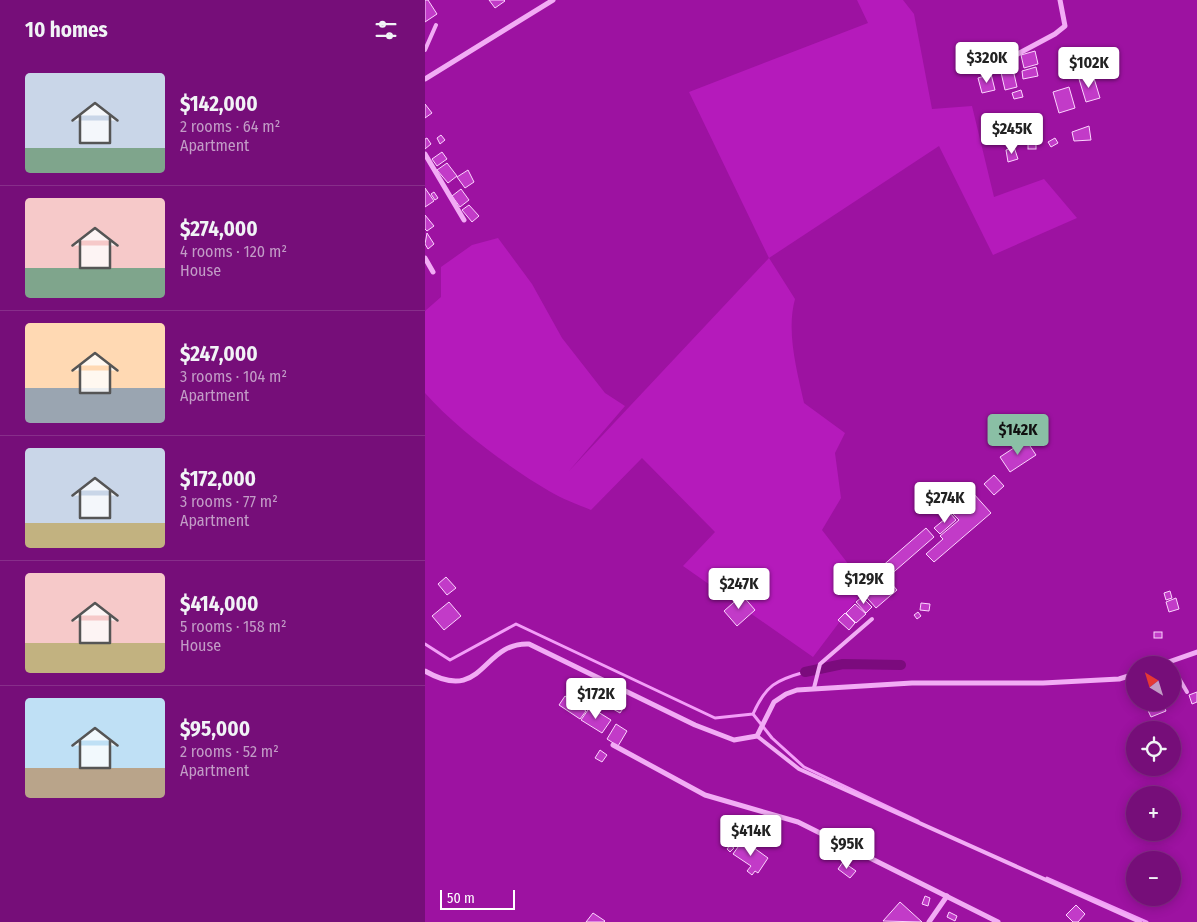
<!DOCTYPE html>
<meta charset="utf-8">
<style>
body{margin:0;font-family:"Fira Sans Condensed",sans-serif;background:#7b177e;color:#f1f3f6;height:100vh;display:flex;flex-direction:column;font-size:19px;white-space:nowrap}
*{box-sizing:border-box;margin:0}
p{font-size:16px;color:#c29cc6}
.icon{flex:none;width:28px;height:28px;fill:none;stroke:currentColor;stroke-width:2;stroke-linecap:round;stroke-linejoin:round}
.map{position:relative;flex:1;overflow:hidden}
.side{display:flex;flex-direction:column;background:#760e79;width:425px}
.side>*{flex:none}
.needle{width:32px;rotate:322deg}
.tools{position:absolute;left:701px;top:656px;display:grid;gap:10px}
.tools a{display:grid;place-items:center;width:55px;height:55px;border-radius:50%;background:#760e79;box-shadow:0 2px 12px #0003,0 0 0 1px #872e8a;font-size:25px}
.scale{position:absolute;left:15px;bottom:12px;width:75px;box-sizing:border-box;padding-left:5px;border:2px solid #fff;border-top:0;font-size:14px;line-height:18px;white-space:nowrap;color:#fff;-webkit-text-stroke:4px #9d12a1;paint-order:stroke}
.price{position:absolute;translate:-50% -42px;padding:0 11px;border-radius:5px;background:#fff;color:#222;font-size:16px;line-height:32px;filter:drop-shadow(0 1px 2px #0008)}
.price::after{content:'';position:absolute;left:50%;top:30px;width:15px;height:11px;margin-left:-8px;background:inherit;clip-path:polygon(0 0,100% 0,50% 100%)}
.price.current{background:#8abfa5;color:#111}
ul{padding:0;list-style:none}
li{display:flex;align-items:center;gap:15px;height:125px;padding:0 25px}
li+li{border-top:1px solid #872e8a}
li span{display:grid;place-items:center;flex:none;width:140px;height:100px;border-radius:5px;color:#555}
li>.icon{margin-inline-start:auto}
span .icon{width:60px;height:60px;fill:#fffc;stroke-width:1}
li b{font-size:21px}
h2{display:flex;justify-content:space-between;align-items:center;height:60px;padding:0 25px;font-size:21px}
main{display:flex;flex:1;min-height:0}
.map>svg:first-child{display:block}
.green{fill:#b51abb}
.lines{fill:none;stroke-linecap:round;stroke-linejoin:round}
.stream{stroke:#f39ef8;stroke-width:3}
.canal{stroke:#7b0b7d;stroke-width:10}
.building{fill:#c23bc8;stroke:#fcd5fe}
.lane{stroke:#f2acf5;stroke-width:4}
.street{stroke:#f2acf5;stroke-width:5}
</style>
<main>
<section class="side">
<h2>10 homes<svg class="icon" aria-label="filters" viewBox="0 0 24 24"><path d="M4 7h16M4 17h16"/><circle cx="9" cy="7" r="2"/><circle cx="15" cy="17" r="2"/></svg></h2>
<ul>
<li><span style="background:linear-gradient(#c9d6e8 75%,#7fa58c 0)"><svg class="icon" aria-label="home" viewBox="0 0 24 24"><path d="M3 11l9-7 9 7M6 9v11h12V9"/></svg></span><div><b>$142,000</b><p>2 rooms · 64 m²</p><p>Apartment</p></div></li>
<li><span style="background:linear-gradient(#f6c9c9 70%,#7fa58c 0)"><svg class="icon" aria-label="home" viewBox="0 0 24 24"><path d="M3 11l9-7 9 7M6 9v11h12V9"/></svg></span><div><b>$274,000</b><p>4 rooms · 120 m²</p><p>House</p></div></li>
<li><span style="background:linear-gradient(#ffd9b3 65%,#9aa5b1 0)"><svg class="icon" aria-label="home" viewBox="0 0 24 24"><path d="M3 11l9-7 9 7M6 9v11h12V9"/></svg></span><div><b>$247,000</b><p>3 rooms · 104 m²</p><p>Apartment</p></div></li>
<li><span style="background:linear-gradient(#c9d6e8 75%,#c2b280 0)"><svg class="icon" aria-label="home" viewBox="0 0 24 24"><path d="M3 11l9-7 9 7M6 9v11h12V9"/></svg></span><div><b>$172,000</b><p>3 rooms · 77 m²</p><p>Apartment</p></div></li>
<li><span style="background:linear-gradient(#f6c9c9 70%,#c2b280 0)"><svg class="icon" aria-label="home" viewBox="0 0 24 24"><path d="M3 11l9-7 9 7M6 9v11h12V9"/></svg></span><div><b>$414,000</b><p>5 rooms · 158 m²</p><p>House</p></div></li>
<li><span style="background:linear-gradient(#bfe0f5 70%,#b9a48a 0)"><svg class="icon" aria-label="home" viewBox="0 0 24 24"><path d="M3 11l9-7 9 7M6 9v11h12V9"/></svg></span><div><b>$95,000</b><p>2 rooms · 52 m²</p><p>Apartment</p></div></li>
</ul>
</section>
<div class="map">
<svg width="772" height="922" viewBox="0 0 772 922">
<rect width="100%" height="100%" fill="#9d12a1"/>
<!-- green -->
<path class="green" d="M432,0H478L489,14L507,109L547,106L569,197L619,179L652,218L568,255L514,146L344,258L370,299C361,332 372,371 379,403L420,433L410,453L416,498L397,530L441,587L388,657L258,566L290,532L217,458L166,510C152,504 137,499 124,491C83,467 31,428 0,393V311L16,297V267L47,245L73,238L107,284L137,338L180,393L200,406L144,471L344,258L264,92L443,23Z"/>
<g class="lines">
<!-- stream -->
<g class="stream">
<path d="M0,644L25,660L91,624L290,718L328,714C341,685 351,680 380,672"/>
<polyline points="328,714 347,738 379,767 493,821"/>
<polyline points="622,878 722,922"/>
</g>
<!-- canal -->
<polyline class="canal" points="380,672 418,664 476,665"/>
</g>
<!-- building -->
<g class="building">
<polygon points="0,0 3,0 12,14 0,22"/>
<polygon points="64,0 79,0 80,1 70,8"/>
<polygon points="610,51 613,64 599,68 596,55"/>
<polygon points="587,65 592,87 580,90 575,68"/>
<polygon points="611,67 613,76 598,79 597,71"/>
<polygon points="566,74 570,90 557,93 553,78"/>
<polygon points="668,75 675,98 661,102 654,79"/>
<polygon points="644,87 650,108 634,113 628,92"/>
<polygon points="596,90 598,97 589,99 587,93"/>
<polygon points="0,104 7,113 0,118"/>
<polygon points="664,126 666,140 649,141 647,132"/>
<polygon points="16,135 20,140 15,144 12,138"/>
<polygon points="2,138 6,144 0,149 0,139"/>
<polygon points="630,138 633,143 626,147 623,142"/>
<rect x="603" y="144" width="8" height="5"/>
<polygon points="589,147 593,159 583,162 581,150"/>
<polygon points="17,152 22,159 12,166 7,159"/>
<polygon points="22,163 32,176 23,183 12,170"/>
<polygon points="43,170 49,182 40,188 32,177"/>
<polygon points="0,188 9,201 0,207"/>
<polygon points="36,189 44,200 35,207 27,196"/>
<polygon points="9,192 13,198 10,200 6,194"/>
<polygon points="44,205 54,216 47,222 37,210"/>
<polygon points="0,215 9,226 2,231 0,229"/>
<polygon points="2,233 9,244 3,249 0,244"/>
<polygon points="601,440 611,455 585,472 575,457"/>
<polygon points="569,475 579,486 569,495 559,484"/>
<polygon points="548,493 566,513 509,562 501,554 518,539 515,536 534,520 526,512"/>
<polygon points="526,514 531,520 515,534 509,528"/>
<polygon points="501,528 509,537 463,577 455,568"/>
<polygon points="457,573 472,590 451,608 436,591"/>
<polygon points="21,577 31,588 22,595 13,584"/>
<polygon points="745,591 747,598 741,600 739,593"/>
<polygon points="317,595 330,610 312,626 299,611"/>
<polygon points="437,597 447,607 441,613 431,602"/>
<polygon points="751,598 754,609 744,612 741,602"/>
<polygon points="24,602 36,616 19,630 7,616"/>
<polygon points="496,603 505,604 504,611 495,610"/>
<polygon points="430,604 441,614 431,623 421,613"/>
<polygon points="493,612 496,616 492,619 489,615"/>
<polygon points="420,613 430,623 424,630 413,620"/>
<rect x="729" y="632" width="8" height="6"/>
<polygon points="772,692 772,702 767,704 764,695"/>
<polygon points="140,696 161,711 155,719 134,705"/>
<polygon points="185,699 199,707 195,713 181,705"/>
<polygon points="723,702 737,702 741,711 726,717 720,704"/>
<polygon points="165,707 186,720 177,733 156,720"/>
<polygon points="191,724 202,731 193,746 182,739"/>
<polygon points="175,750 182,755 177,762 170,758"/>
<polygon points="318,840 343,858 333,873 330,871 327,875 322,871 326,866 308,854"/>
<polygon points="305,845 309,848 305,852 302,849"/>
<polygon points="418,862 431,871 425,878 413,869"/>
<polygon points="500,896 505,898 503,906 497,904"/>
<polygon points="475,902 497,922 458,921"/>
<polygon points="651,905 660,914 653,922 648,922 641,915"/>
<polygon points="524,912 532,916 530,921 522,917"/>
<polygon points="168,913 180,921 179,922 161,922"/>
</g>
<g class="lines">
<!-- lane -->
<g class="lane">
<polyline points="0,50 11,25"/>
<polyline points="748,668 762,692"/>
<polyline points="389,688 395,664 447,619"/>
<polyline points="332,736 374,769 715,922"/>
</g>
<!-- street -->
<g class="street">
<polyline points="589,56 630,34 640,26 635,0"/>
<polyline points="0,79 128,0"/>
<polyline points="0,154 39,220"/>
<polyline points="0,258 8,272"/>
<polyline points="735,665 772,652"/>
<path d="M0,671C59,705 56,642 104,644L270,725L309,740L332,736L349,702L361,694L372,690L487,683H618L694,679L710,674"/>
<polyline points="188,745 280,795 373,822 573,922"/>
<polyline points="504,922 522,896"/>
</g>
</g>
</svg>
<div class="tools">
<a><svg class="needle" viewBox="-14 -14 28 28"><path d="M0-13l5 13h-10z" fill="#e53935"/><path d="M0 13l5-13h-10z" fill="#c29cc6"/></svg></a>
<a><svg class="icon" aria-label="locate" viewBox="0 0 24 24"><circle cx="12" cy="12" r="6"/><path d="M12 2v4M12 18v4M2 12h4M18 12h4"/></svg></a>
<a>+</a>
<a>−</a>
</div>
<div class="scale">50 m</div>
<b class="price" style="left:562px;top:84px">$320K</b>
<b class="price" style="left:664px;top:89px">$102K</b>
<b class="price" style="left:587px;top:155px">$245K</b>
<b class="price current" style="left:593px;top:456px">$142K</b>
<b class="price" style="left:520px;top:524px">$274K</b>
<b class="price" style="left:439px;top:605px">$129K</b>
<b class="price" style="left:314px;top:610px">$247K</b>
<b class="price" style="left:171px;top:720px">$172K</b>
<b class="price" style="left:326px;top:857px">$414K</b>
<b class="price" style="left:422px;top:870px">$95K</b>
</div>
</main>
